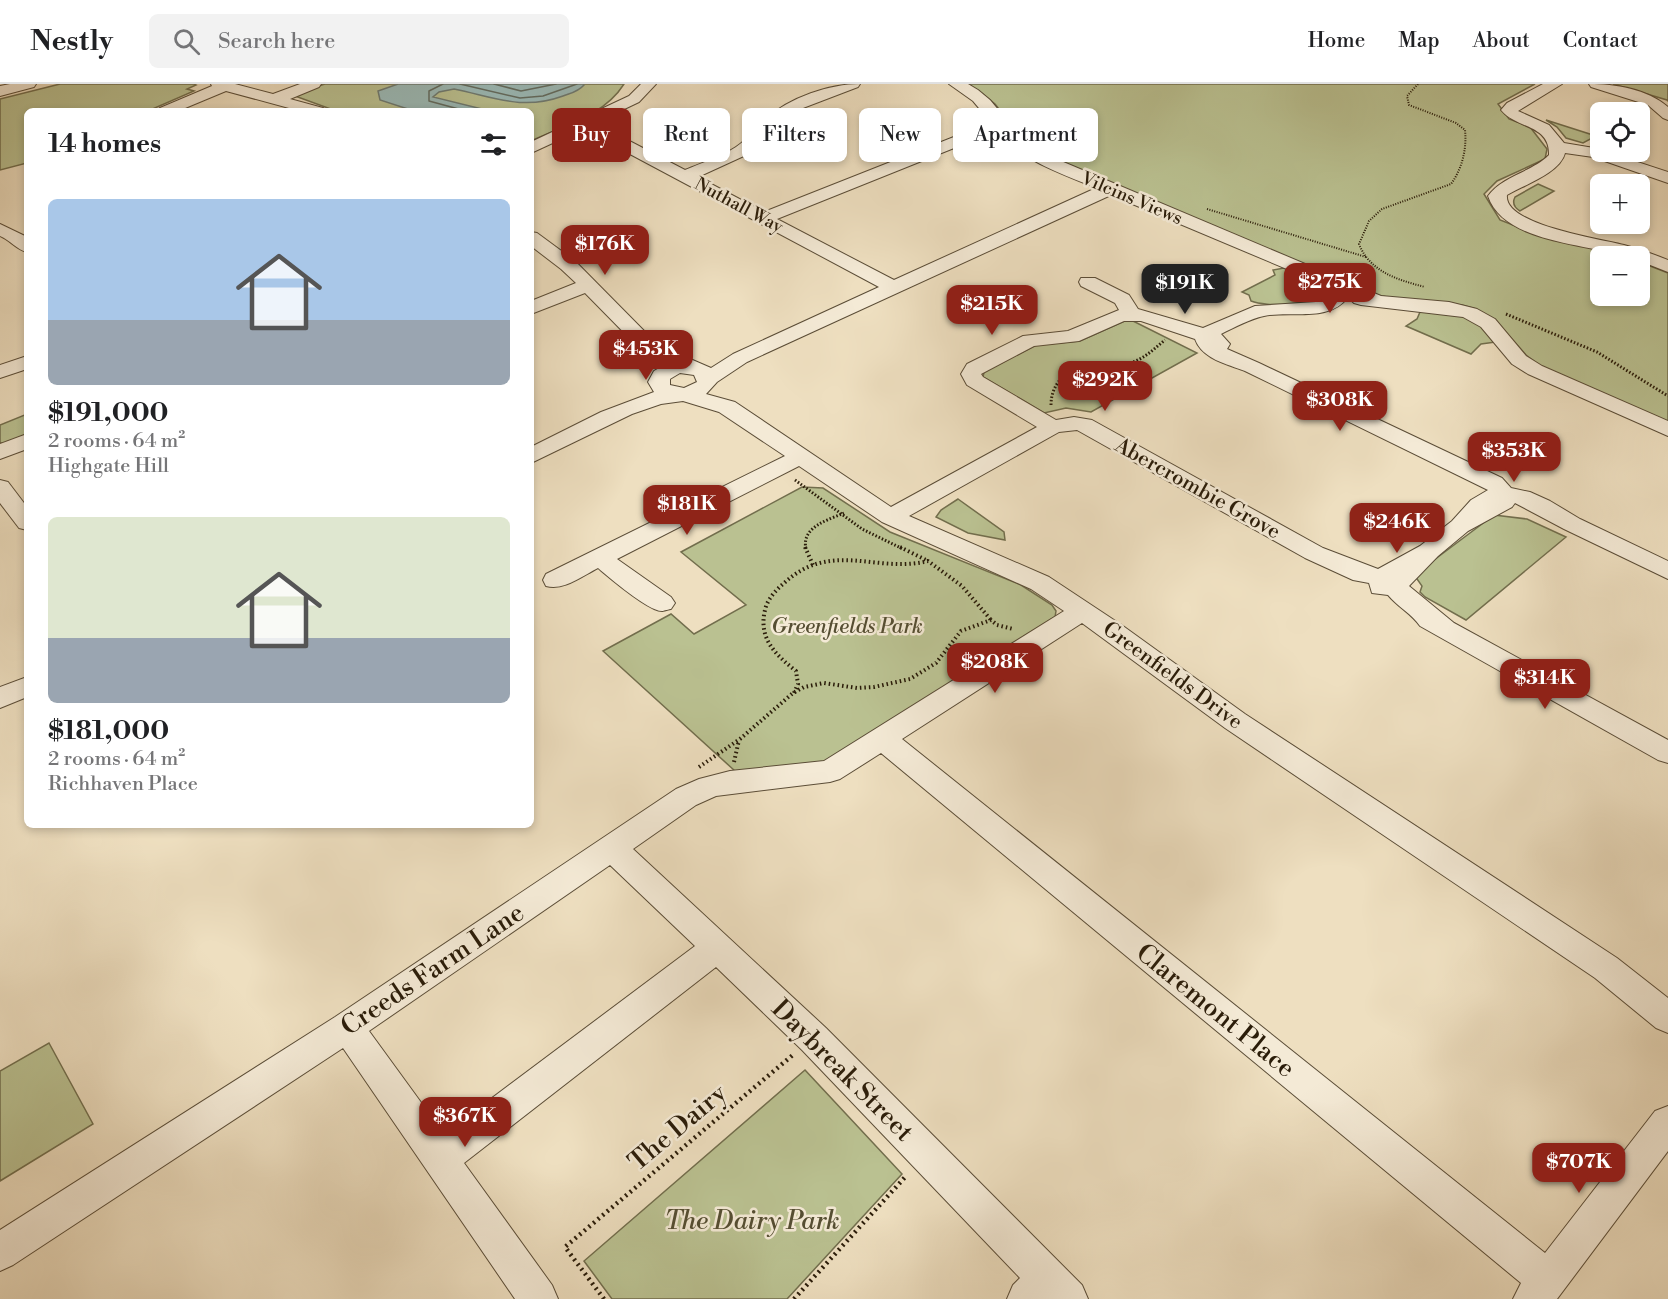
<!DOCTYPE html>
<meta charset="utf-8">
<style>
body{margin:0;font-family:"Libre Bodoni",serif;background:#f2f2f2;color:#202124;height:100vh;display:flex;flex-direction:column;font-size:22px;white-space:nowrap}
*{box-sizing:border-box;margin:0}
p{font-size:20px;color:#757577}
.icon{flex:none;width:33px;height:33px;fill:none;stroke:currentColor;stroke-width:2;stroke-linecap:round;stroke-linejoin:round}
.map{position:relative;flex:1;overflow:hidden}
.details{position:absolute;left:24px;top:24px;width:510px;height:720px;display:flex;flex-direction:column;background:#fff;border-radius:9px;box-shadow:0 3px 9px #0003}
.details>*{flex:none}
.hud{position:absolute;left:552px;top:24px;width:570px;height:54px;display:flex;gap:12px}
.buttons{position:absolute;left:1590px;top:18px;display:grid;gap:12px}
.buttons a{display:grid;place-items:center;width:60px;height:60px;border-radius:9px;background:#fff;box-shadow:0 3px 9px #0003;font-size:30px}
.price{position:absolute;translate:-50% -51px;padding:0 14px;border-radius:12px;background:#8f2418;color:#fff;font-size:20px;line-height:39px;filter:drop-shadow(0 2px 3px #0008)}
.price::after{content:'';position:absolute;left:50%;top:36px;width:18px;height:14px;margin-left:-9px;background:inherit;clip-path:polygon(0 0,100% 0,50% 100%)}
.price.selected{background:#222;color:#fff}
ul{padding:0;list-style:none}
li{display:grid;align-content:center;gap:12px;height:318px;padding:0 24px}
li span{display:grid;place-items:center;height:186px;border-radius:9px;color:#555}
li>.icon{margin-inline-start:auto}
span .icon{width:108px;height:108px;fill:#fffc;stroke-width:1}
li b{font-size:26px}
h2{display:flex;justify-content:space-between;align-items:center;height:72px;padding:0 24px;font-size:26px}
.pill{padding:0 21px;border-radius:9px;background:#fff;box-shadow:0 3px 9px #0003;font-size:21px;line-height:54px}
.pill.selected{background:#8f2418;color:#fff}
header{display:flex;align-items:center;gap:36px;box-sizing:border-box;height:84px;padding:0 30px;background:#fff;border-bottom:2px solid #e0e0e0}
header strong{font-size:28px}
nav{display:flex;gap:33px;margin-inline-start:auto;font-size:21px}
.search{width:420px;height:54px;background:#f2f2f2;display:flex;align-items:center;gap:15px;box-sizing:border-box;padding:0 21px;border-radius:9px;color:#757577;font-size:22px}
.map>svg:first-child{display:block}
.green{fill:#bac191;stroke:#726e4d;stroke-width:1.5}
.water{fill:#9bbbb9;stroke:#6e7b73;stroke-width:1.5}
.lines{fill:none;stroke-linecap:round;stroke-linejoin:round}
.shore{stroke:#626c61;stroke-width:1.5}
.minor-casing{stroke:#5b4d37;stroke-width:2}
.path-far3{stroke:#2a1c09;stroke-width:2;stroke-dasharray:1 1.5;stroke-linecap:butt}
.path-far2{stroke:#2a1c09;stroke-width:3;stroke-dasharray:1.5 2;stroke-linecap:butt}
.path-far1{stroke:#2a1c09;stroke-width:4;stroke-dasharray:1.5 3;stroke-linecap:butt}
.path{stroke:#2a1c09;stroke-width:4.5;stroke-dasharray:2 4;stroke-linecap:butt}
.minor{fill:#f4ead6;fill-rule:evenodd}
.labels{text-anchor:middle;stroke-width:5;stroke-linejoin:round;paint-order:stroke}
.far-street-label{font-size:18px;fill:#2a1c09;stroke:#f4ead6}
.street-label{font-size:21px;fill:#2a1c09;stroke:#f4ead6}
.park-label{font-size:21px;font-style:italic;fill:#554e32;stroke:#f4ead6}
.near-street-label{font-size:26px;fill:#2a1c09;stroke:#f4ead6}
.near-park-label{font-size:26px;font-style:italic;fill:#554e32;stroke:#f4ead6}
</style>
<header>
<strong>Nestly</strong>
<div class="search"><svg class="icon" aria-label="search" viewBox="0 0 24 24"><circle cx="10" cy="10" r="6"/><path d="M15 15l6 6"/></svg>Search here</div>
<nav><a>Home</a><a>Map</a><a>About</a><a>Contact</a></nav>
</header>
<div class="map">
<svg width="1668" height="1215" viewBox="0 0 1668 1215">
<rect width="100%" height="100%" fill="#eedfc0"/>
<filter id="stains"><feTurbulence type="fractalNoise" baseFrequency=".00333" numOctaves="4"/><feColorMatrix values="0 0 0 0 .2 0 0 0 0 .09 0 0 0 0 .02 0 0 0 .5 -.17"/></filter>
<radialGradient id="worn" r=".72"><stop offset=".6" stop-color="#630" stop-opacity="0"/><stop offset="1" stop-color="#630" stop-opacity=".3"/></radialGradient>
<!-- green -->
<g class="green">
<polygon points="60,0 194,0 196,1 187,5 194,7 148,27 27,27 27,79 0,86 0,15"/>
<path d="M325,0H624C604,32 563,42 531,57V27H336L295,12L301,7Z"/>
<polygon points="965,0 1535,0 1498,20 1509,35 1530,43 1547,65 1545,75 1497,97 1484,110 1500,136 1541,152 1624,172 1600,172 1600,212 1640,212 1640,178 1668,189 1668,339 1546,286 1526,271 1497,238 1476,225 1462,221 1402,216 1377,211 1073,84 1030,60 1017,48 995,20 979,7"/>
<polygon points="1613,0 1668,0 1668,17 1667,16"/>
<polygon points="1546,36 1596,52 1583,59 1566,54 1557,43"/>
<path d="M1538,100L1554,107L1520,127C1515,124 1512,119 1515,113Z"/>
<path d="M1284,184L1319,201L1322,205C1314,223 1266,223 1251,217L1249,211L1242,208L1275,191L1273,186Z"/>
<polygon points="1420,228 1460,229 1480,238 1496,258 1481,260 1471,270 1406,242 1417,235"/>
<polygon points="1129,235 1197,269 1091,328 1066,324 1044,329 983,293 984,288 1036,261 1080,257"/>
<polygon points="27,330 27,351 4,361 0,358 0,341"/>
<polygon points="802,403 823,404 890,448 1021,501 1052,521 1056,527 1055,533 827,676 814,681 735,687 603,567 671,530 694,550 746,521 681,468"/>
<polygon points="958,415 1004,448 1005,456 968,449 936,433 941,426"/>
<polygon points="1494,431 1527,435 1566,453 1466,536 1425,513 1420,508 1422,502 1415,492 1422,485"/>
<polygon points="49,959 93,1040 0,1097 0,987"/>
<polygon points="805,986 902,1090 787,1215 612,1215 584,1177"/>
</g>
<!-- water -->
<path class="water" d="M398,0H583L584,1C578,8 571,9 563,12C522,27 494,13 454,5L439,8L433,13L490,27H414L380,16L378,7Z"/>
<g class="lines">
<!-- shore -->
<g class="shore">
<polyline points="443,0 429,7 429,17 466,27"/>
<polyline points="460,0 520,14 543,12 577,0"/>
<polyline points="494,0 521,7 556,0"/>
</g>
<!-- minor casing -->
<g class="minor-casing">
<g id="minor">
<polygon points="10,0 36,0 34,3 0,12 0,2"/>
<polygon points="211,0 235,0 273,10 300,0 321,0 319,3 290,15 323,24 326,27 300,27 226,7 178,27 157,27 160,24 212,2"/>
<path d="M641,0H656L639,18L595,39L685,86C701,79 721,73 736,63C748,55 756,45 766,35C790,13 830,0 860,0L858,3L803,24L779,40L765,56L746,71L698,93L764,128L969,47L994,42L973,17L949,0H968L978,6L990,16L1021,53L1061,77L1381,212L1449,218L1477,225L1495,235L1526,272L1542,282L1668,337V352L1528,290L1512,280L1481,243L1463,233L1361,221L1354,219L1348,213C1329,239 1291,226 1264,232C1250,235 1235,243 1221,250L1230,260L1227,265L1259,279L1502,394L1511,404L1530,408L1550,417L1580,435L1668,477V495L1564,445L1515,419L1512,423L1468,447L1438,472L1409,502L1454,539L1668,656V679L1658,676L1420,542C1412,530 1398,523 1388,511L1372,509L1369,499L1353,496L1305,474L1077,346L1059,348L909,432L1049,493L1123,542L1245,630L1617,874L1668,914V949L1656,944L1595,894L1225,644L1082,539L902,655L1545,1169L1655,1027L1668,1022V1067L1557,1215H1513L1521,1199L881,669L840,695L830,698L716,712L696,721L633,765L826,944L1082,1201L1088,1215H1007L1013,1201L1020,1194L802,966L716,883L464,1079L552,1201L558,1215H515L343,964L13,1181L0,1187V1146L335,933L676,705L699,695L730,687L824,677L1064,527L1031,505L882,438L799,382L617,475L671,513L675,519L671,525C670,525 663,527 662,527C648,527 610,494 598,484C582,492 564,507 546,502L543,496L546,490L785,372L719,328L683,317L661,320L632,330L531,379V363L601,328L654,308L648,298L654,287L666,280L644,269L585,209L531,230V217L576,199L561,185L531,162V148L537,149L575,177L658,261L711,284L733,270L879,203L583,45L531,69V58L629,12ZM1000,51C1025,78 1063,90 1096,104L894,196L777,135L979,54ZM1111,111L1313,196L1333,207L1316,218L1255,222L1203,244L1138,225L1129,211L1095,194H1081L1079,198L1081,202L1115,219L1119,226L1068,247L1023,252L967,280L961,290L967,301L1037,343L891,423L735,318L706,310L717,298L747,278ZM1124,237H1141L1195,255C1202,275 1227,280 1245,287L1488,406L1471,416L1452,437L1420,462L1378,485L1323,464L1092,336L1074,333L1056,336L983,293L981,290L1034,262L1079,257ZM680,289L694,291L697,298L684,304L670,301V295ZM610,781L695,862L444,1050L369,947Z"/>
<path d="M1543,0H1562L1518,27L1549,41L1564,59L1600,65V68H1607L1668,88V99L1593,73L1565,69C1560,89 1524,101 1507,111C1503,141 1601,155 1624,161C1639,165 1653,170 1668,176V188L1640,177V172H1625C1585,160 1503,158 1488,112C1502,92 1532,88 1549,71C1550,40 1516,45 1501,26L1507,19Z"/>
<path d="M1589,0C1615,0 1647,5 1668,23V36L1663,34L1648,21L1591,3Z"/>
<path d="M0,140L27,153V168C17,166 10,156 0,152Z"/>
<polygon points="27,272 27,285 0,294 0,281"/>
<polygon points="27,350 27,365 0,375 0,360"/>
<polygon points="0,396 8,398 27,423 27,446 19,444 0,419"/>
<polygon points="27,593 27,613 0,624 0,603"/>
</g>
</g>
<!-- path-far3 -->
<g class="path-far3">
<path d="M1418,0L1407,12L1409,21L1456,39L1465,46C1467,65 1462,85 1451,100L1382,125L1369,137L1359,160C1370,188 1398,196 1425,203"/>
<polyline points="1024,38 1037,44 1058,60"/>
<polyline points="1207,125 1366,173"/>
</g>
<!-- path-far2 -->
<g class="path-far2">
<polyline points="1506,230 1597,268 1668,312"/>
<path d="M1051,321C1051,295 1073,281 1098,280C1108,279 1119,282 1130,279C1144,275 1154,265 1165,256"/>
<polyline points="795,396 862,445 903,465"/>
<path d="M806,465C801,443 828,436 844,429"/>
</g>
<!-- path-far1 -->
<g class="path-far1">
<polyline points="805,463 813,481"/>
<polyline points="900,463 928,477"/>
<path d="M794,609L798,600L796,587C776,571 758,555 765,526C767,516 775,507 783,500C831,455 876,490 928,477L962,502L991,536"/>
<polyline points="734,678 739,656"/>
<polyline points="699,683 740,655 793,609 804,603 824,599 857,604 874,603 910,595 936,579 961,547 991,536 997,541 1013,545"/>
</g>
<!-- path -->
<g class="path">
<polyline points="604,1215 565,1163 794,970"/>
<polyline points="794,1215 907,1091"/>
</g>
<!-- minor -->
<use href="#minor" class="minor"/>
</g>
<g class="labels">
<!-- far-street labels -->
<g class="far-street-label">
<text transform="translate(1132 114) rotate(23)" y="6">Vilcins Views</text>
<text transform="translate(739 121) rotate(28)" y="6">Nuthall Way</text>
</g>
<!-- street labels -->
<g class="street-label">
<text transform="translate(1198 404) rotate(29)" y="7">Abercrombie Grove</text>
<text transform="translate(1173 591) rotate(36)" y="7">Greenfields Drive</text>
</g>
<!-- park labels -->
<g class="park-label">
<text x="847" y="549">Greenfields Park</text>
</g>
<!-- near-street labels -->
<g class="near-street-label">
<text transform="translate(432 885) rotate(-34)" y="9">Creeds Farm Lane</text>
<text transform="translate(1216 926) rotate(39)" y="9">Claremont Place</text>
<text transform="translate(843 986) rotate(45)" y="9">Daybreak Street</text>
<text transform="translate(677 1043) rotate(-40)" y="9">The Dairy</text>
</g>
<!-- near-park labels -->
<g class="near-park-label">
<text x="752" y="1145">The Dairy Park</text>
</g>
</g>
<rect width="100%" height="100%" filter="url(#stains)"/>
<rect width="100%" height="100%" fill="url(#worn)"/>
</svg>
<div class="buttons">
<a><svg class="icon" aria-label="locate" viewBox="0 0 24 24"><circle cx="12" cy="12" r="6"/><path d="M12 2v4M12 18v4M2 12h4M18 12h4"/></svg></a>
<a>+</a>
<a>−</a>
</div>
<b class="price" style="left:605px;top:192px">$176K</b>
<b class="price" style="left:1330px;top:230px">$275K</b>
<b class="price selected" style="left:1185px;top:231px">$191K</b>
<b class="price" style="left:992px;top:252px">$215K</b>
<b class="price" style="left:646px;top:297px">$453K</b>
<b class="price" style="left:1105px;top:328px">$292K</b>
<b class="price" style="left:1340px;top:348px">$308K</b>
<b class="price" style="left:1514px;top:399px">$353K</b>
<b class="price" style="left:687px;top:452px">$181K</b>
<b class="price" style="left:1397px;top:470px">$246K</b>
<b class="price" style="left:995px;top:610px">$208K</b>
<b class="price" style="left:1545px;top:626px">$314K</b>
<b class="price" style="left:465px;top:1064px">$367K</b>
<b class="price" style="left:1579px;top:1110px">$707K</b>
<div class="hud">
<a class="pill selected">Buy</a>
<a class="pill">Rent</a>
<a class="pill">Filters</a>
<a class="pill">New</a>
<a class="pill">Apartment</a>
</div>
<section class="details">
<h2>14 homes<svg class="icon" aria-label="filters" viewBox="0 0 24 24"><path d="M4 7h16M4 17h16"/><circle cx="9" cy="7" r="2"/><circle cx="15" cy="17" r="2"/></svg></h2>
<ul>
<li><span style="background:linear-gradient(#a9c7e8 65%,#9aa5b1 0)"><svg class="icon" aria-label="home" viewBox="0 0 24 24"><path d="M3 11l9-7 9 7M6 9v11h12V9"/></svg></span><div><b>$191,000</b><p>2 rooms · 64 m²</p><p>Highgate Hill</p></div></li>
<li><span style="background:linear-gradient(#dfe7d0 65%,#9aa5b1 0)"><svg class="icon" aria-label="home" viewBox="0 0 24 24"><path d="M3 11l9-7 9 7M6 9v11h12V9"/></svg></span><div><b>$181,000</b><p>2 rooms · 64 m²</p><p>Richhaven Place</p></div></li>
</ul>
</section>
</div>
